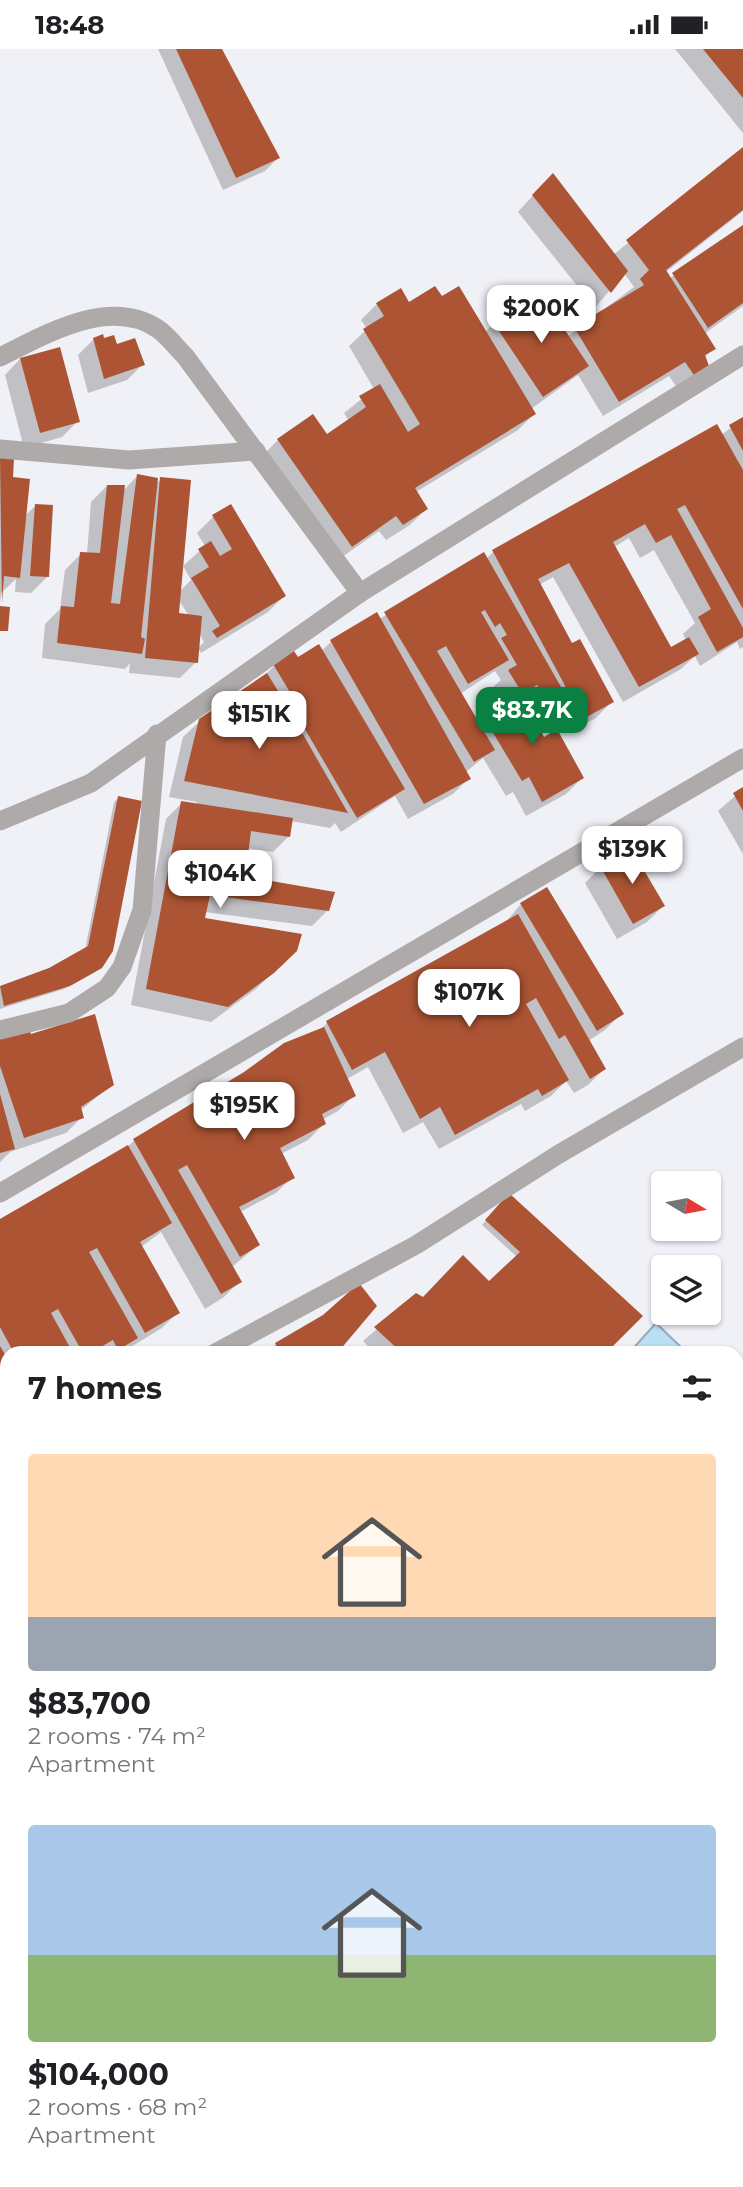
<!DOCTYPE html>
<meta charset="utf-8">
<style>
body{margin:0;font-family:Montserrat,sans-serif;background:#f2f2f2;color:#202124;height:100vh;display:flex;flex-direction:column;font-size:26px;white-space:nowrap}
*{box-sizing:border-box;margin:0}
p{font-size:23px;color:#757577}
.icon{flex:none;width:38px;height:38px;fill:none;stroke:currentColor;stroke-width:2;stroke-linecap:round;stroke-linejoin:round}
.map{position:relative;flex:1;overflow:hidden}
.panel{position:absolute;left:0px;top:1297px;width:744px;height:842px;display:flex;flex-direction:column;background:#fff;border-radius:21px 21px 0 0;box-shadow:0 2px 5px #0004}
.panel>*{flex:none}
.needle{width:46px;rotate:100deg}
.controls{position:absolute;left:651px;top:1122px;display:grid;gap:14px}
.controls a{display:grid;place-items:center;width:70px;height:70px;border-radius:7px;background:#fff;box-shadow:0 2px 5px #0004;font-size:35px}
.price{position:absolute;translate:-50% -60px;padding:0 16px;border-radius:14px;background:#fff;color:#222;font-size:23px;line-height:46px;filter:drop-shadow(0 2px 4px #0008)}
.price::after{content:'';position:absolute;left:50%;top:42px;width:21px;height:16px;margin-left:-10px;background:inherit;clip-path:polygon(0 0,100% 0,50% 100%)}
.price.current{background:#0b8043;color:#fff}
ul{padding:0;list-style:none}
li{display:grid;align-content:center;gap:14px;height:371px;padding:0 28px}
li span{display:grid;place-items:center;height:217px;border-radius:7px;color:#555}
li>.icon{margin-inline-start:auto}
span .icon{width:126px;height:126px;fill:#fffc;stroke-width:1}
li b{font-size:30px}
h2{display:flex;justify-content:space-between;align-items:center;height:84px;padding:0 28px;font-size:30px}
.status{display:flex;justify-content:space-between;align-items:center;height:49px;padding:0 35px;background:#fff;direction:ltr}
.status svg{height:19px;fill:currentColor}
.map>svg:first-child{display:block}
.green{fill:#ade1b5}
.water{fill:#b9e0f5;stroke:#91acbb;stroke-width:2}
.shadow{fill:#0003;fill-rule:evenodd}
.building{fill:#ac5433}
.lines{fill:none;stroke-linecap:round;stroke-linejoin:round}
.minor{stroke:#aeaaa9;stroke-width:19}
.trunk{stroke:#6c6664;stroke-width:19}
</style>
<div class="status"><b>18:48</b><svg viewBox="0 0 49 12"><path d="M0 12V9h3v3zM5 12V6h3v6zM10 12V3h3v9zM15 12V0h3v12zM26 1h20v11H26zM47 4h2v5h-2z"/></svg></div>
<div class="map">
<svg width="743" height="2138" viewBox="0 0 743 2138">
<rect width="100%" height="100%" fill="#f0f0f7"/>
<!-- green -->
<polygon class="green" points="7,1635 7,2132 48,2132 44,2138 0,2138 0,1640"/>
<!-- water -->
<polygon class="water" points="656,1274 687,1304 629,1304"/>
<!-- shadow -->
<g class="shadow">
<polygon points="158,0 220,0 278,109 265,122 223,141"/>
<polygon points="675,0 743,0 743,84"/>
<polygon points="743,101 743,162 666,223 670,229 743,179 743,257 704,285 714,299 704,309 707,316 678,340 669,327 603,367 578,326 531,360 534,365 518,381 416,443 426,460 410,476 386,491 379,482 335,513 262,407 278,391 313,367 327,387 349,372 344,364 374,340 349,297 367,280 361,271 377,255 409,255 442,250 485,283 494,274 542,267 567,288 634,238 624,224 595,259 518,163 537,142 613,206"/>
<polygon points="94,290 116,297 143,315 127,331 88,344 78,306"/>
<polygon points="20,310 78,372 62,388 24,399 5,326"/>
<path d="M743,370V598L740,600L737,593L700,617L695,607L681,620L623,653L553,528L539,536L571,596L611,653L596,669L567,684L548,648L528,662L543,690L582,729L566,745L526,767L513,743L506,747L483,709L466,723L469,729L453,745L408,770L395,747L341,783L335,774L330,779L291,772L289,787L273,803L247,799L246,805L230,821L219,819L218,824L328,861L312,877L205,863L203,870L295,901L256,940L211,973L131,956L166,770L182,754L196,756L197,753L169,748L183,688L200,672L260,631L275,616L321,602L331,593L376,565L379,570L486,510L494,502L721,386ZM629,489L640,509L654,501L695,574L683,585L686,591L671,600L614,498ZM495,622L501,631L493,638L501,652L474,669L460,645Z"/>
<polygon points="0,409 24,468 35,457 47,528 31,544 15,543 16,530 1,544 0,555"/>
<path d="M137,427L156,435L161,430L179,543L191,531L183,517L205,497L197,484L213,468L231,458L284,547L268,563L201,604L198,599L204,593L199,584L196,613L180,629L129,624L130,614L125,620L42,609L45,575L60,560L65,521L81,505H87L91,453L107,437L123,442ZM178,550L189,567L177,566Z"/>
<polygon points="743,740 743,805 718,762"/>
<polygon points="118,749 95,923 64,940 0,960 0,939 50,921 85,901 114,753"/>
<polygon points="601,818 663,857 647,873 617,890 585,834"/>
<polygon points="546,840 621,965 605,981 588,992 604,1020 588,1036 574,1044 566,1032 551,1047 525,1062 521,1055 439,1100 423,1073 403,1084 368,1018 347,1030 354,1046 338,1062 322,1071 324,1075 308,1091 281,1105 292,1128 276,1144 240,1163 258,1196 232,1218 240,1232 224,1248 205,1260 161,1183 141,1198 178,1263 162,1279 121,1304 7,1304 7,1349 0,1354 0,1172 126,1099 134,1092 319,982 327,974 506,873 521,855"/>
<polygon points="30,987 112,1035 80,1062 82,1068 66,1084 10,1103 0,1113 0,990"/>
<polygon points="509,1146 606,1304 375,1304 363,1292 416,1246 423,1250 489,1234 517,1208 482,1176"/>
<polygon points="276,1295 337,1302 339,1304 268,1304"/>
<polygon points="7,1430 7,1579 0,1568 0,1435"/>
<polygon points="737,1698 743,1705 743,1867 737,1875"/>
<polygon points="427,2132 485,2132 492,2138 418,2138"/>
</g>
<!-- building -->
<g class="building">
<polygon points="176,0 222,0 280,109 236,129"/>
<polygon points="703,0 743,0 743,49"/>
<polygon points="743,98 743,161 666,221 716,300 705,306 709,317 694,326 685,313 619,353 574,278 644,236 640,230 649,221 626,191"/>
<polygon points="553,124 628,222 611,244 532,146"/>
<polygon points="743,176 743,254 708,279 672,224"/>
<polygon points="435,237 442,247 459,237 536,365 415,439 428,460 403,476 396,467 352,498 277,390 313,365 327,385 366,358 359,347 380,335 408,383 420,375 363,280 384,267 376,254 401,239 409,253"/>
<polygon points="530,246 543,265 551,260 589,317 543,348 493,273"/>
<polygon points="103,285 104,289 114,286 117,295 135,289 145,316 104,330 93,289"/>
<polygon points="60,298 80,373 40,384 20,309"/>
<polygon points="743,368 743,402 729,376"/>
<polygon points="717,375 743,421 743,560 685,456 677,460 743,579 743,588 717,603 698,568 711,560 671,486 656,494 645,475 613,493 671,598 689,588 699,605 639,638 569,514 538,530 572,594 580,590 614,653 583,670 492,501"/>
<polygon points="0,407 14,409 13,428 30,430 20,529 4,527 2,554"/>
<polygon points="137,425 158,429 141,588 145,590 142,605 57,594 61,557 74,558 80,503 100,504 107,436 125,436 111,554 120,555"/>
<polygon points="160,428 191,431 179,564 202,567 198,614 145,609"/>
<polygon points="35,455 53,456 49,528 30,527"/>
<polygon points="231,455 286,547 217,589 212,582 220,577 191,529 209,518 198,500 211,492 220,507 232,500 212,466"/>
<polygon points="484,503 561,638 544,648 537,636 522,644 508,621 517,616 501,589 507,586 500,574 495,578 485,561 481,563 509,611 468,635 446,597 437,602 495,701 474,713 384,563"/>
<polygon points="0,557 10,558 8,582 0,582"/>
<polygon points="377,563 471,730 424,755 330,591"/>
<polygon points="319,595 405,740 357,769 295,663 300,660 273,615 294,602 298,608"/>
<polygon points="267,624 281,647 348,764 184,732 199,670"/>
<polygon points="518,641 544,688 557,680 584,729 542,753 529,728 522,732 480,662"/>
<polygon points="743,738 743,762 733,744"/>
<polygon points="118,747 142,752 113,902 102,919 70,937 4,957 0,937 49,919 88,897"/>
<polygon points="181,752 293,769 290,788 251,782 248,806 223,802 220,823 335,843 329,862 210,846 205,869 302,885 297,902 274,924 228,958 146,940"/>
<polygon points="631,799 665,857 633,875 600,817"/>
<polygon points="547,838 624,965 597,982 520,854"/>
<polygon points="518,865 606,1020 590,1030 565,986 559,990 536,949 526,955 569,1031 542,1047 538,1040 455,1086 440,1058 420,1070 385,1003 352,1021 326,972"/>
<polygon points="95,965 114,1036 81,1058 84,1069 24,1089 0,1017 0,988 29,979 31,985"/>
<polygon points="324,978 356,1047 322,1065 326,1075 280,1099 295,1129 239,1158 260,1196 240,1208 187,1116 178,1121 242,1233 221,1245 133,1090 244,1023 284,994"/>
<polygon points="0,1045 15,1100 0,1104"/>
<polygon points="128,1096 172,1174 140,1193 180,1264 145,1284 97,1199 89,1203 138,1289 118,1301 113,1291 90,1304 83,1304 58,1260 51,1264 73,1304 14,1304 0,1278 0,1170"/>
<polygon points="509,1144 643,1267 606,1304 402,1304 374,1278 416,1244 423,1248 463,1206 489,1232 520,1203 485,1171"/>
<polygon points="359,1234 377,1257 339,1302 341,1304 280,1304 275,1294 323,1266"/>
<polygon points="0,1297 7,1309 7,1345 0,1349"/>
<polygon points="7,1428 7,1539 0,1528 0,1432"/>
<polygon points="737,1695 743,1702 743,1800 737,1793"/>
<polygon points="737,1818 743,1825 743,1870 737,1878"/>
<polygon points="427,2132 488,2132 495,2138 417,2138"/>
</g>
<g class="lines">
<!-- minor -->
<g class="minor">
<path d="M0,308C45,286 109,247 158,280C168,287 176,298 185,307L360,544"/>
<polyline points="0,400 129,411 256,402"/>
<polyline points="0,772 91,734 360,544 743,306"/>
<polyline points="0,981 69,964 107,939 122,918 142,861 157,685"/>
<polyline points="0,1144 743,709"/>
<polyline points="215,1304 416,1196 559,1105 743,998"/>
<polyline points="0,1409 7,1406"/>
<polyline points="63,2138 67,2132"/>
</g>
<!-- trunk -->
<g class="trunk">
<polyline points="737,2112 743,2101"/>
<polyline points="721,2138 725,2132"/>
</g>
</g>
</svg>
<div class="controls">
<a><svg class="needle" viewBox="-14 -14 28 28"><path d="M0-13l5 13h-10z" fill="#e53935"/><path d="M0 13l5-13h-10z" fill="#757577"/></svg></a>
<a><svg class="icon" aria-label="layers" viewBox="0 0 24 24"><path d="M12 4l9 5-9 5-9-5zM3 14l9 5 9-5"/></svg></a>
</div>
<b class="price" style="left:541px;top:296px">$200K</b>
<b class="price current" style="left:532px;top:698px">$83.7K</b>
<b class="price" style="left:259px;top:702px">$151K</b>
<b class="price" style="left:632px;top:837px">$139K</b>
<b class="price" style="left:220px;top:861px">$104K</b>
<b class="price" style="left:469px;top:980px">$107K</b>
<b class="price" style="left:244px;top:1093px">$195K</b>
<section class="panel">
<h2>7 homes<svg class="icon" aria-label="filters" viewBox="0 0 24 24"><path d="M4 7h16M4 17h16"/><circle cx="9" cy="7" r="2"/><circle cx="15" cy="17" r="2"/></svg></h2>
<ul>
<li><span style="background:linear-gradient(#ffd9b3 75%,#9aa5b1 0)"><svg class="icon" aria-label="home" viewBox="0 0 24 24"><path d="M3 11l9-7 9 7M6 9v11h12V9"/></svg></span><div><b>$83,700</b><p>2 rooms · 74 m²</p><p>Apartment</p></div></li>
<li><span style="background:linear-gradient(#a9c7e8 60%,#8fb573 0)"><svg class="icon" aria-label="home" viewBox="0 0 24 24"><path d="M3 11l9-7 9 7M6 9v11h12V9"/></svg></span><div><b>$104,000</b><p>2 rooms · 68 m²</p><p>Apartment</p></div></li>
</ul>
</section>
</div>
